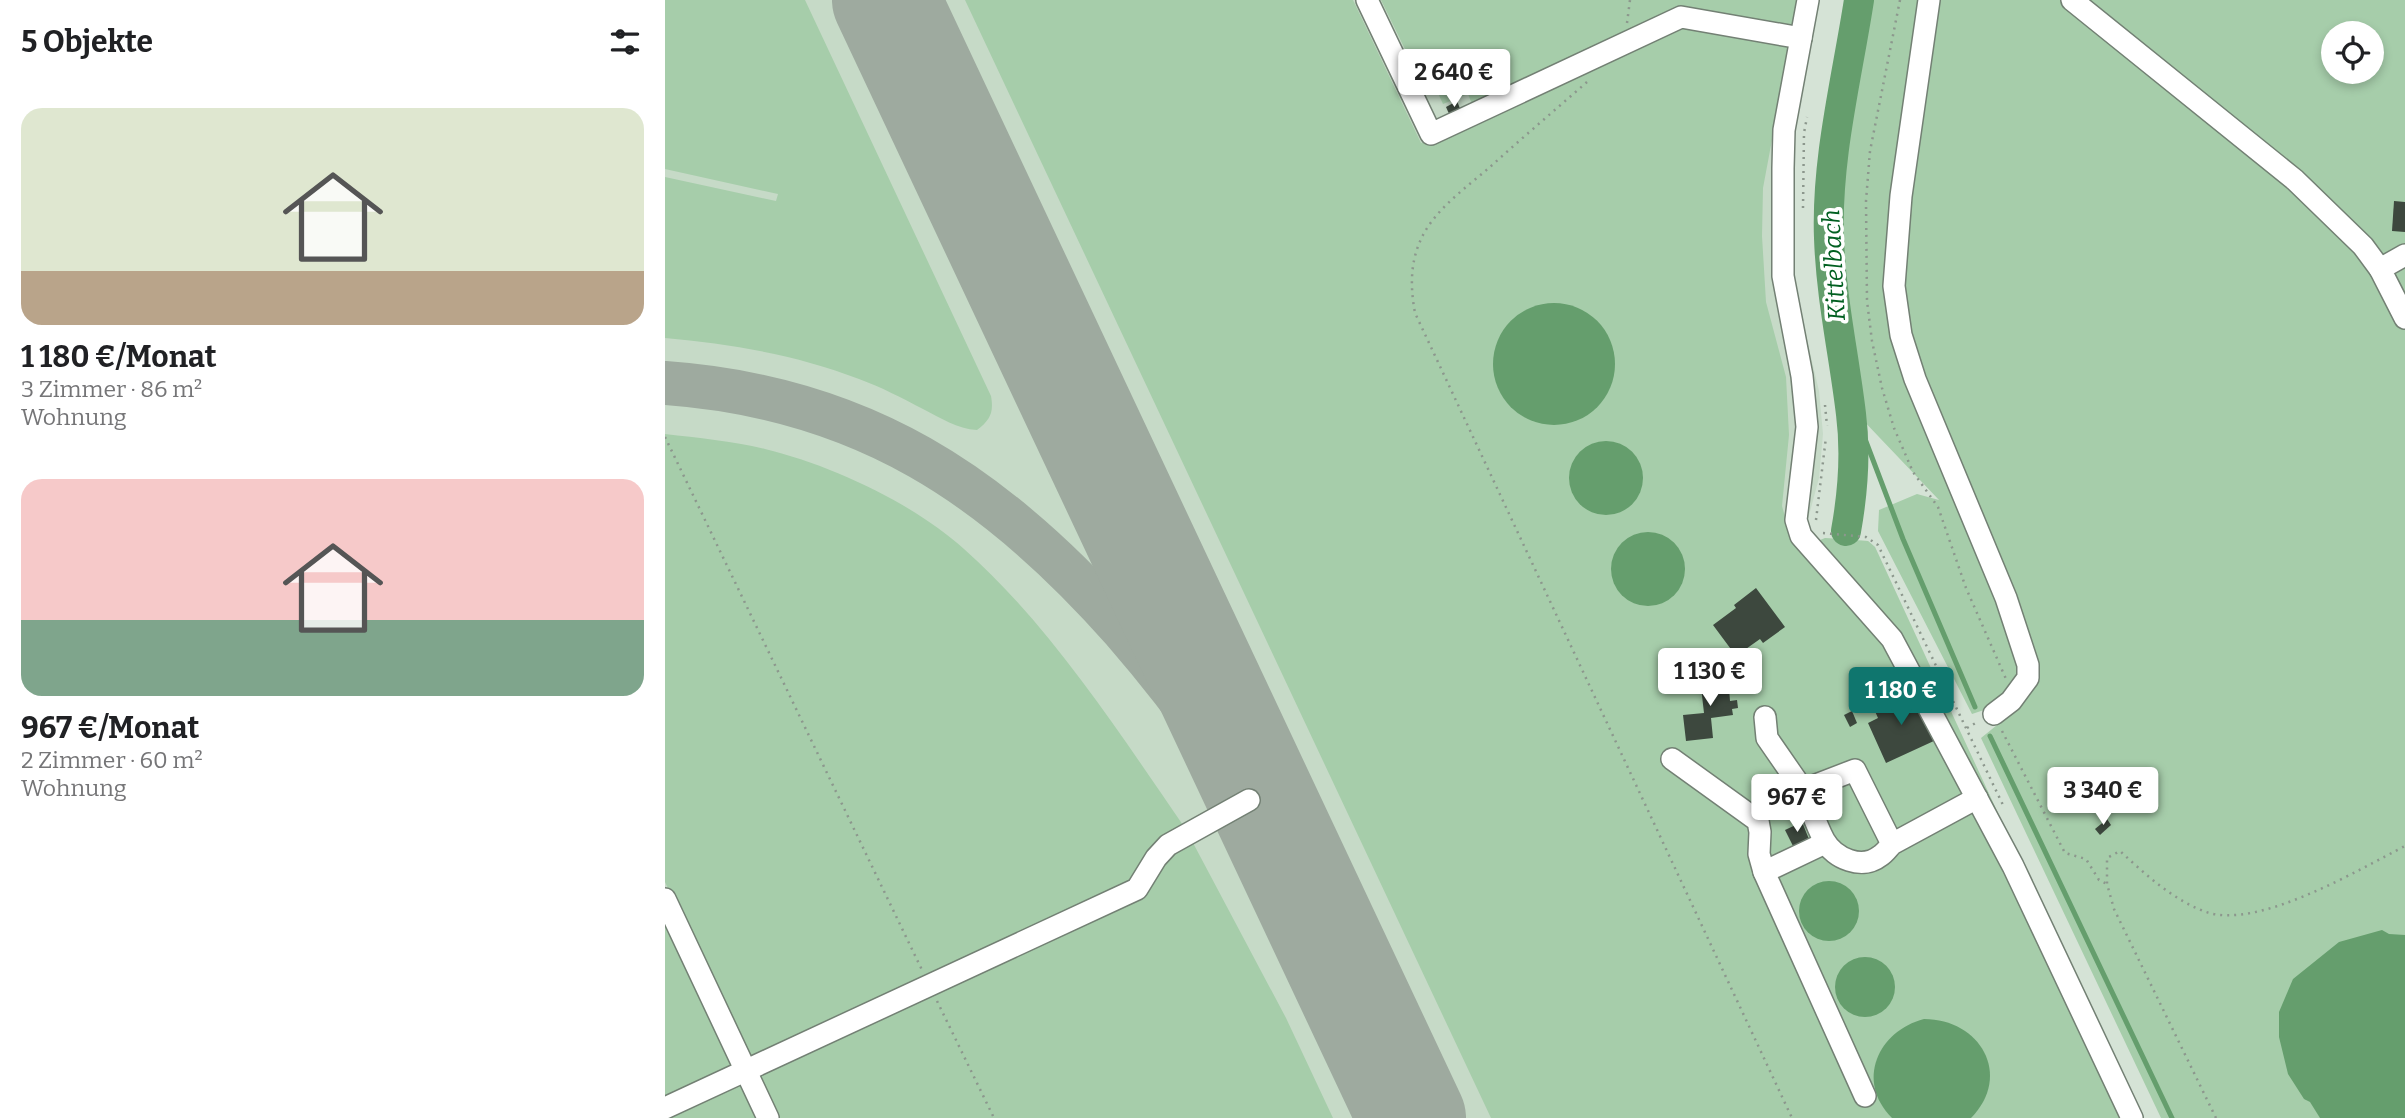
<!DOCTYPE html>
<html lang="de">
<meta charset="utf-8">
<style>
body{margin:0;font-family:Bitter,serif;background:#f2f2f2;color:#202124;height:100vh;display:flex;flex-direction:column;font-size:26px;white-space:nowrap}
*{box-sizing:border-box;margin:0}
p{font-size:23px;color:#757577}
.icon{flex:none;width:38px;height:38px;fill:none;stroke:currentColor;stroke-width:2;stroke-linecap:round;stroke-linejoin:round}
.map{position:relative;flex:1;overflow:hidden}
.sheet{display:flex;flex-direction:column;background:#fff;width:665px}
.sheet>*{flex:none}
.controls{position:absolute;left:1656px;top:21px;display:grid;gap:14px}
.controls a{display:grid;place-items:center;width:63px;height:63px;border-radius:50%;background:#fff;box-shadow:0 4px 10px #0003;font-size:35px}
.price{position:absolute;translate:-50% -60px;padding:0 16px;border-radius:7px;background:#fff;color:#222;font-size:23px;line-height:46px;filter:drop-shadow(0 2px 4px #0008)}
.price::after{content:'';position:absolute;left:50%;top:42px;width:21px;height:16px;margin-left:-10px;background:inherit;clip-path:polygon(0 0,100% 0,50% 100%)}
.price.on{background:#0f766e;color:#fff}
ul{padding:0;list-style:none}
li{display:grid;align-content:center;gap:14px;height:371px;padding:0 21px}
li span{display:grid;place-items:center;height:217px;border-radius:21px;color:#555}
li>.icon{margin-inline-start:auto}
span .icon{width:126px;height:126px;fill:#fffc;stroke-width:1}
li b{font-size:30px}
h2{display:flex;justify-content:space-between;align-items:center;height:84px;padding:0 21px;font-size:30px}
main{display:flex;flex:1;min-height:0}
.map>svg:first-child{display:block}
.built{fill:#c6dac7}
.green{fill:#a6cdaa;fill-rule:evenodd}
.water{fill:#659e6d}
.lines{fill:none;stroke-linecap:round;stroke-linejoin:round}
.stream{stroke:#659e6d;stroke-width:5}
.river{stroke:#659e6d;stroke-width:30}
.taxiway{stroke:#9eaa9f;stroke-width:44}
.runway{stroke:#9eaa9f;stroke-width:108}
.building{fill:#3d483e}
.minor-casing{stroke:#738074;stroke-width:24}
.path{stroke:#8c978d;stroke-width:2.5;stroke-dasharray:2 5;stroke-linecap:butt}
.minor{stroke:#fff;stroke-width:21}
.labels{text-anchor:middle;stroke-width:7;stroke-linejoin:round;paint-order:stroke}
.water-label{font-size:24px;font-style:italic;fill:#005f20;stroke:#fff}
</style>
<main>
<section class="sheet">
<h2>5 Objekte<svg class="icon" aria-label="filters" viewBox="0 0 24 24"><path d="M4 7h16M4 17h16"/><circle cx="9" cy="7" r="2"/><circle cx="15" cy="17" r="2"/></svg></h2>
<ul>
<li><span style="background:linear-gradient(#dfe7d0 75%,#b9a48a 0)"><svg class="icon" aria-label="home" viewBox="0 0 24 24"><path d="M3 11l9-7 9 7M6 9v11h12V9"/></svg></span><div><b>1 180 €/Monat</b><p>3 Zimmer · 86 m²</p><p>Wohnung</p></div></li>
<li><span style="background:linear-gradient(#f6c9c9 65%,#7fa58c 0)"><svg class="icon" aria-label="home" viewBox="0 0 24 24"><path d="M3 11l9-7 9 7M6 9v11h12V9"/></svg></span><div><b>967 €/Monat</b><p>2 Zimmer · 60 m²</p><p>Wohnung</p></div></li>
</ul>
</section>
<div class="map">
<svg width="1740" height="1118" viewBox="0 0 1740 1118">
<rect width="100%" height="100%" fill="#d5e3d6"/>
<!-- built -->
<polygon class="built" points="0,0 1153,0 1129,132 1127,276 1154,391 1158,434 1154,478 1142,523 1153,541 1160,538 1203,541 1210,547 1356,863 1477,1118 0,1118"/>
<!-- green -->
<g class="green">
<path d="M0,0H140L326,396C329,413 325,420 312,430C292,429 276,418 258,409C237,398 216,387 194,379C132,355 66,344 0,338V177L111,201L113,194L0,169Z"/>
<polygon points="300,0 688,0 756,143 1010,25 1117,38 1124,49 1098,188 1097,236 1101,302 1121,377 1124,435 1117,506 1124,531 1217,640 1338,867 1456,1118 826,1118"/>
<polygon points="716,0 1137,0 1132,28 1018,13 809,109 803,94 778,104 766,78 756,82"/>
<path d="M1203,0H1740V1118H1496L1316,738L1337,721L1331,706L1307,714L1213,531L1214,510L1252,494L1274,500L1194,416L1183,336L1171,190ZM1668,33H1706V72H1668Z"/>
<path d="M0,434C33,438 68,441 100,449C166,465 248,503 299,549C385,625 455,734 520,828L471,884L97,1058L82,1055L0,882Z"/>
<polygon points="1160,538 1203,541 1210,547 1356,863 1153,541"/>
<polygon points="527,841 621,1018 668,1118 112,1118 93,1078 100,1067 459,901 496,859"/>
<polygon points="0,924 65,1063 63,1071 0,1101"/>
<polygon points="66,1082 75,1085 92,1118 0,1118"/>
</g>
<!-- water -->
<g class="water">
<circle cx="889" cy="364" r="61"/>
<circle cx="941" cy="478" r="37"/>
<circle cx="983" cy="569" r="37"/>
<circle cx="1164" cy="911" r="30"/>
<polygon points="1717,930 1724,934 1740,935 1740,1118 1655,1118 1645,1102 1639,1099 1623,1074 1614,1037 1614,1012 1628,979 1674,942"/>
<circle cx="1200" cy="987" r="30"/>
<path d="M1259,1019C1315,1019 1348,1075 1306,1118H1227C1190,1081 1213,1031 1259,1019Z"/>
</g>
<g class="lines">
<!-- stream -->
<g class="stream">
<polyline points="1187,415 1197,431 1238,539 1310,707"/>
<polyline points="1325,736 1507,1118"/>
</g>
<!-- river -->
<path class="river" d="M1181,531C1188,492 1191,453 1186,414C1179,355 1166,298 1164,238C1161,159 1182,78 1194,0"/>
<!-- taxiway -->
<path class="taxiway" d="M0,383C197,397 330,485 458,630C504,683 547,740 585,800C610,841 632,883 656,924"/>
<!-- runway -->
<polyline class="runway" points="221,0 747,1118"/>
</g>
<!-- building -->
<g class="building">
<polygon points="792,101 796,111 785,116 781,107"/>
<polygon points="1729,201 1740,202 1740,232 1727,231"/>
<polygon points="1091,588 1120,627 1098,643 1095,639 1071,656 1048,625 1071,608 1069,605"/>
<polygon points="1069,664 1076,664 1079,686 1071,687"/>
<polygon points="1063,675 1065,701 1072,700 1073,708 1067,709 1068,715 1046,718 1048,738 1021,741 1018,715 1039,713 1035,678"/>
<polygon points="1245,689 1271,740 1221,763 1203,723 1213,718 1209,709"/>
<polygon points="1187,711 1192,723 1185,727 1179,715"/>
<polygon points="1442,819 1446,825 1435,835 1430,829"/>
<polygon points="1137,822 1144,839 1128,846 1120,830"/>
</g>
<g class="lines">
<!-- minor casing -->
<g class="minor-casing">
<g id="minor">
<polyline points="702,0 766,134 1016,17 1136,38"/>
<polyline points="1143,0 1119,130 1118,168 1118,276 1137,376 1142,427 1131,520 1136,536 1227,639 1348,866 1467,1118"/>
<polyline points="1264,0 1236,196 1229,286 1236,335 1250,379 1341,598 1363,665 1363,678 1346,701 1329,714"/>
<polyline points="1407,0 1630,180 1698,246 1715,269"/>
<polyline points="1740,255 1715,269 1740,318"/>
<polyline points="1100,717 1102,738 1138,790"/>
<polyline points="1007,759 1093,821 1095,832 1094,854 1099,872"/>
<polyline points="1160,843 1099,872 1200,1096"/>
<path d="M1227,844C1223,848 1220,853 1215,856C1197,870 1170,859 1159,840C1151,825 1145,806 1138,790L1190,770L1227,844L1312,798"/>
<polyline points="0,899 103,1118"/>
<polyline points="0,1108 472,889 491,858 503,845 584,800"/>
</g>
</g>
<!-- path -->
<g class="path">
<polyline points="1235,0 1205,151 1201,201 1202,301 1207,341 1217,388 1229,428 1248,472 1273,507 1301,588 1341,679"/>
<polyline points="962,23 965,0"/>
<path d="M922,82C890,110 857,138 825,167C802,187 773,207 758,235C745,260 745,286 750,313L1127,1118"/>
<polyline points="1138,208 1139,133 1142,117"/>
<polyline points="1160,405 1162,426"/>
<polyline points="0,437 257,970"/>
<polyline points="1151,520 1161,437"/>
<polyline points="1158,533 1201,537 1213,545 1338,805"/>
<polyline points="1302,728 1314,721"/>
<polyline points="1337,731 1400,853 1421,859 1434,880 1442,884"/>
<polyline points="272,1001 329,1118"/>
<path d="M1551,1118L1449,909L1442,884V858L1455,851C1480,874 1508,900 1541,912C1593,930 1693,870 1740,846"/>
</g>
<!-- minor -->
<use href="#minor" class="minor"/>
</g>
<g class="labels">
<!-- water labels -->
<g class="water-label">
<text transform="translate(1169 265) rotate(-93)" y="8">Kittelbach</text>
</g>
</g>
</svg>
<div class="controls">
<a><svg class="icon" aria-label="locate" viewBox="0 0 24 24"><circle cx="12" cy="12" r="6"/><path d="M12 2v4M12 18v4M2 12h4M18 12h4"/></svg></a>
</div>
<b class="price" style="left:789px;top:109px">2 640 €</b>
<b class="price" style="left:1045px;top:708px">1 130 €</b>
<b class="price on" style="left:1236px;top:727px">1 180 €</b>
<b class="price" style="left:1438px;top:827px">3 340 €</b>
<b class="price" style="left:1132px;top:834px">967 €</b>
</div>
</main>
